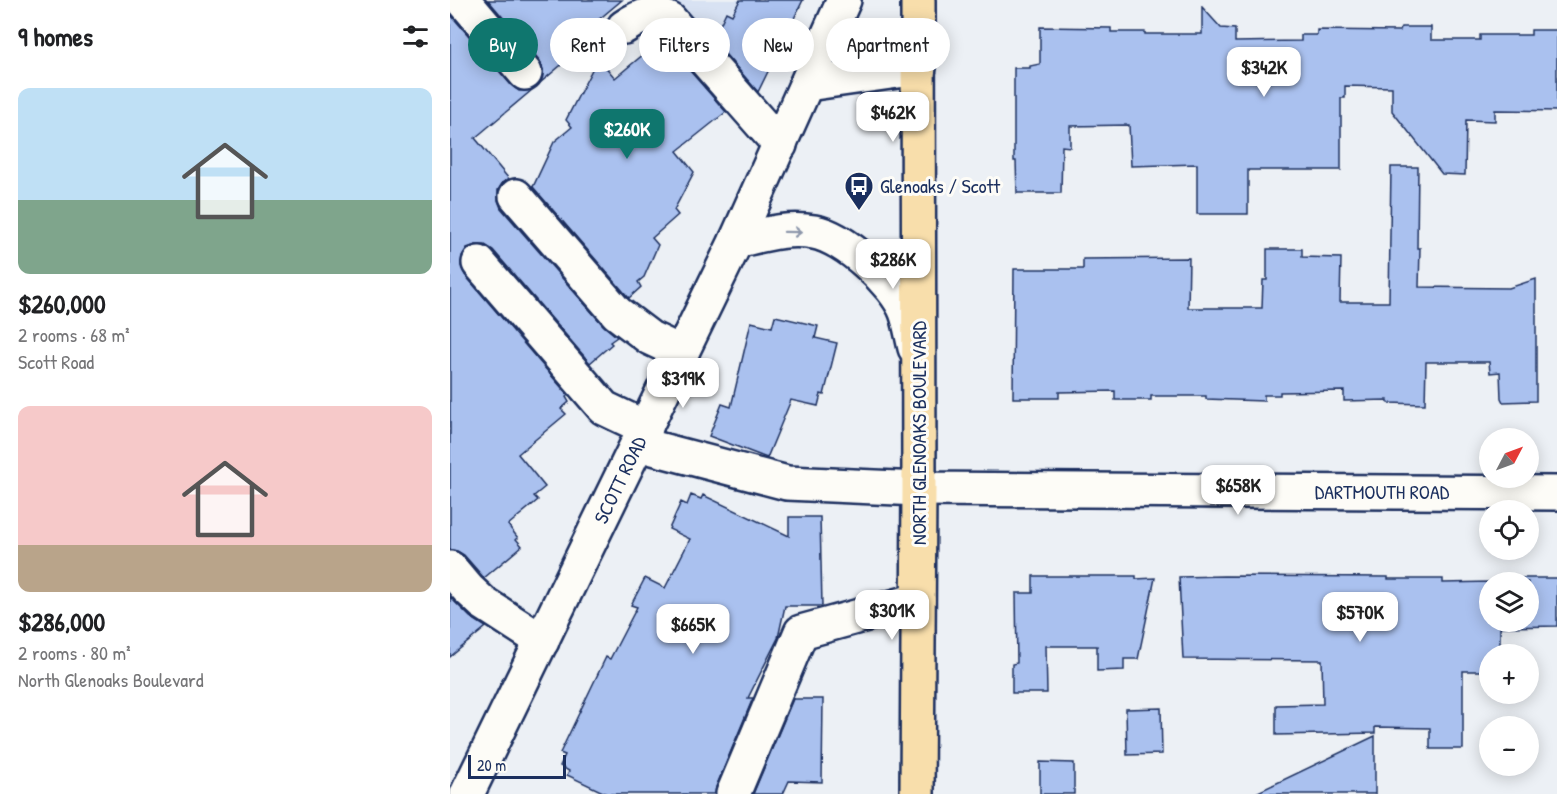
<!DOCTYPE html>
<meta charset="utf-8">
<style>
body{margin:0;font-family:"Patrick Hand",sans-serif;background:#f2f2f2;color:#202124;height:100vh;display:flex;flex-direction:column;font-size:22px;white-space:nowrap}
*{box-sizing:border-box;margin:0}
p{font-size:20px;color:#757577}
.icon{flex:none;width:33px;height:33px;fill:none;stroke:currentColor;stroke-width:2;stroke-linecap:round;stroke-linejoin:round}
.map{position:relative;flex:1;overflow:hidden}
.details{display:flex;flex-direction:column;background:#fff;width:450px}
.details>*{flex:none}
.top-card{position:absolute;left:18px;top:18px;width:570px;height:54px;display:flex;gap:12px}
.needle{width:39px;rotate:49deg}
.buttons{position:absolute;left:1029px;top:428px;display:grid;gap:12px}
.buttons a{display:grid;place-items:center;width:60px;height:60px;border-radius:50%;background:#fff;box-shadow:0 3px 15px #0003;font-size:30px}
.scale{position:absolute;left:18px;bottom:15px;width:98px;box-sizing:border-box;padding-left:6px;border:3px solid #1b2f5e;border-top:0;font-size:16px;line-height:21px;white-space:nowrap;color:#1b2f5e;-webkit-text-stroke:4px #fdfcf7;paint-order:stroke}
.price{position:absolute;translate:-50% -51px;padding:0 14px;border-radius:12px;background:#fff;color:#222;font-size:20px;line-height:39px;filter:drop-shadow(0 2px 3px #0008)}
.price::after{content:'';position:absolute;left:50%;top:36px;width:18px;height:14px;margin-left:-9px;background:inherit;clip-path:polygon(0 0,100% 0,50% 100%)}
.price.selected{background:#0f766e;color:#fff}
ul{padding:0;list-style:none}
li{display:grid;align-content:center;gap:12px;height:318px;padding:0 18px}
li span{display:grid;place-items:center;height:186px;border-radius:12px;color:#555}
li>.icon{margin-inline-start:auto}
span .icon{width:108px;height:108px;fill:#fffc;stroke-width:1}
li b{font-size:26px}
h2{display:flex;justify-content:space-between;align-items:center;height:72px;padding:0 18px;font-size:26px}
.pill{padding:0 21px;border-radius:27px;background:#fff;box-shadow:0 3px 15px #0003;font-size:21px;line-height:54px}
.pill.selected{background:#0f766e;color:#fff}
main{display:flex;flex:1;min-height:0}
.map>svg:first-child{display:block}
.built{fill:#d8e2f3}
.building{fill:#aac1ef;stroke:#1b2f5e;stroke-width:1.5}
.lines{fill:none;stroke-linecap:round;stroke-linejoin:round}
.minor-casing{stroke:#1b2f5e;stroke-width:38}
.major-casing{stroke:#1b2f5e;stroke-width:38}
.minor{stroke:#fdfcf7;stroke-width:33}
.major{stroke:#f8deab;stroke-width:33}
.oneway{stroke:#8c96aa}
.labels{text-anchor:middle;stroke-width:6;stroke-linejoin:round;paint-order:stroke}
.poi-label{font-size:20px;fill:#1b2f5e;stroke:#fdfcf7;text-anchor:start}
.street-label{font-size:20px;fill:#1b2f5e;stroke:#fdfcf7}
</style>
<main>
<section class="details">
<h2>9 homes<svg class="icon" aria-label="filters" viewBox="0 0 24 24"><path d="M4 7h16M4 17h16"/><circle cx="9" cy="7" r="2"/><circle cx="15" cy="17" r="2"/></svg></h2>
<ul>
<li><span style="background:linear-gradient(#bfe0f5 60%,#7fa58c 0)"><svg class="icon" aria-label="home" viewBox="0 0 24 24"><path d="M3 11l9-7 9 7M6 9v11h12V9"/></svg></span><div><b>$260,000</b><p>2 rooms · 68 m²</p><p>Scott Road</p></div></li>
<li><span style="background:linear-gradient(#f6c9c9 75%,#b9a48a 0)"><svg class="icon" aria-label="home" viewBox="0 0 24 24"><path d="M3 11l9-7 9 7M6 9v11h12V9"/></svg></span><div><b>$286,000</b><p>2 rooms · 80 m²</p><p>North Glenoaks Boulevard</p></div></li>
</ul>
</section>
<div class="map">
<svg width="1107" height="794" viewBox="0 0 1107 794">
<rect width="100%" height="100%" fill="#ecf0f5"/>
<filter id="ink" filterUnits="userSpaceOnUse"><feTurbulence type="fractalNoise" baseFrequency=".0167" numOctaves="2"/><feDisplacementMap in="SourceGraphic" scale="12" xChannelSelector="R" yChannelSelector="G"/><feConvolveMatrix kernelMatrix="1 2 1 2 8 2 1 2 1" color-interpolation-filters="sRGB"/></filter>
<g filter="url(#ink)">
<!-- built -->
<polygon class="built" points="209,0 352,0 299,107"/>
<!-- building -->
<g class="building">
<polygon points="38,0 172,0 129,36 136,44 90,83 93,70 90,61"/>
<polygon points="290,0 353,0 308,92 263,40 276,12 282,15"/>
<polygon points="752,7 771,28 785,29 785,42 851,41 851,35 867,35 867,30 950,31 951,27 981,27 981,40 1030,40 1030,35 1081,35 1081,30 1107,30 1107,111 1045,110 1045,121 1016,120 1015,175 992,174 942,111 942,87 895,86 895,98 891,98 891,170 798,170 798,214 747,214 747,164 681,166 679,125 620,126 620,147 612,146 611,193 567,193 566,161 564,161 564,68 580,68 580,66 590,64 590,27 661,28 661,32 695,32 695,34 752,34"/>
<polygon points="0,14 61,85 69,91 82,90 25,138 59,179 53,182 48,190 48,200 51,208 153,325 167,337 160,342 162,344 140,363 43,250 35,245 26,245 17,248 12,256 11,266 15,275 118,395 116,397 119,402 111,409 116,414 68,454 95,487 84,496 88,500 58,525 68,538 66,539 72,546 34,578 14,555 7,551 0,550"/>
<polygon points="212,39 276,112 227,151 244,172 224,210 228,215 202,238 208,245 194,277 188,282 191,287 179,298 83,187 104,142 122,127 116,120 148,58 165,78"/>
<polygon points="941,167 968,167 967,248 970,248 969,287 1059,288 1086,279 1086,401 1053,402 1051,398 1050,372 1040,373 1039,362 976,362 975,404 938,403 938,400 894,401 894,391 830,392 830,395 814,395 814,401 756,399 756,396 701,396 701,400 665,400 665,391 609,392 609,398 563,398 564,269 633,269 633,259 739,258 738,308 812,308 813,280 817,280 817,249 852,249 852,257 891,258 890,302 939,302"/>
<polygon points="325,316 368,326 365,338 387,343 374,395 371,394 368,406 341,400 317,458 259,436 272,404 281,407 301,322 322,327"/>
<polygon points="241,495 251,499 253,495 339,536 339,517 370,517 372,606 335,606 328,638 298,698 303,698 266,787 265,794 157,794 117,775 119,771 110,766 115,755 110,753 156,657 160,659 187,607 181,605 195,578 215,588 240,539 219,529 231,502 237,505"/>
<polygon points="583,576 686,576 686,579 705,578 688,659 674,659 674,670 647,671 647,646 596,646 597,693 562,693 562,664 567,663 566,593 583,593"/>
<polygon points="774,576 938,577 938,579 993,579 993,583 1040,582 1040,621 1078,621 1078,582 1047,582 1055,582 1055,578 1107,578 1107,626 1050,627 1050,654 1040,654 1040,671 1013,671 1013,749 980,749 980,728 925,727 925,733 826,735 826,705 873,704 872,660 733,659 729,577"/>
<polygon points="0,597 20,617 36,627 0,657"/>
<polygon points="343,699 373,699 372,782 339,781 333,794 303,794"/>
<polygon points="711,708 712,754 677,755 676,709"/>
<polygon points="925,736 925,794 804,794"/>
<polygon points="590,762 624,763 624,794 590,794"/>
</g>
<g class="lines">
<!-- minor casing -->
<g class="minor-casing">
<g id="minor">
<polyline points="13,0 75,73"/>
<path d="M174,27C190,16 202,10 220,20L330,145"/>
<polyline points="357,84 469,68"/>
<polyline points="66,196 167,313 200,338 232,353"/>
<path d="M286,241C312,235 337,227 364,232C394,237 445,283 456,312C460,323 462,336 465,348"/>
<polyline points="29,263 154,408 196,428"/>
<polyline points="188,444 337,483 469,489 1107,493"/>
<polyline points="0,568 18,589 33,603 92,641"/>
<polyline points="17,794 286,241 394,0"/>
<polyline points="283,794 351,632 468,600"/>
</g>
</g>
<!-- major casing -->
<g class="major-casing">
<polyline id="major" points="467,794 469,489 468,0"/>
</g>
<!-- minor -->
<use href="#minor" class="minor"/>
<!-- major -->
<use href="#major" class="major"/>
</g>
<!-- one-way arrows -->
<defs><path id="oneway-shaft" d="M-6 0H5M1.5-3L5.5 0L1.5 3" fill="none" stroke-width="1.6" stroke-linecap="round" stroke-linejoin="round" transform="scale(1.5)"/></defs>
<use class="oneway" href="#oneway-shaft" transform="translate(343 232) rotate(1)"/>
</g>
<!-- icons -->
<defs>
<g id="bus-pin" transform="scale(1.5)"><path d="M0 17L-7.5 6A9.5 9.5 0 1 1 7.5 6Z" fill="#1b2f5e" stroke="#fdfcf7"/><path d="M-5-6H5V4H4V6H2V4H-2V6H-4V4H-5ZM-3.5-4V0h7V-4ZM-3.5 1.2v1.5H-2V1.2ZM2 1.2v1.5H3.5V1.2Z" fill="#fff"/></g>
</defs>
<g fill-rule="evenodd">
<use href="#bus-pin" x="409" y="186"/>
</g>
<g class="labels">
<!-- poi labels -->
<g class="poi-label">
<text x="430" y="193">Glenoaks / Scott</text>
</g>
<!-- street labels -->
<g class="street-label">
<text transform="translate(469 433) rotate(-90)" y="7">NORTH GLENOAKS BOULEVARD</text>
<text transform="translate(170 480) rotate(-64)" y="7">SCOTT ROAD</text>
<text x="932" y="499">DARTMOUTH ROAD</text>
</g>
</g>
</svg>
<div class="buttons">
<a><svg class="needle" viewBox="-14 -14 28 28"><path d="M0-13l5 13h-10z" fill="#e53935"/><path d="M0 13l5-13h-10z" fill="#757577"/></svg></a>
<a><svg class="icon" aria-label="locate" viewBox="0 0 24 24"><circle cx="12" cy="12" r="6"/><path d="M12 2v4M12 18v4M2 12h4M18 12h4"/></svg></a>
<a><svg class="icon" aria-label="layers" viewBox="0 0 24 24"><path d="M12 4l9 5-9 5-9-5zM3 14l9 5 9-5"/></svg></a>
<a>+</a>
<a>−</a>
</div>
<div class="scale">20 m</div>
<b class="price" style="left:814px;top:98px">$342K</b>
<b class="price" style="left:443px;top:143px">$462K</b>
<b class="price selected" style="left:177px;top:160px">$260K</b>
<b class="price" style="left:443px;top:290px">$286K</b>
<b class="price" style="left:233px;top:409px">$319K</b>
<b class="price" style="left:788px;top:516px">$658K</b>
<b class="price" style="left:442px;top:641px">$301K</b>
<b class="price" style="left:910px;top:643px">$570K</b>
<b class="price" style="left:243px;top:655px">$665K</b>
<div class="top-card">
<a class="pill selected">Buy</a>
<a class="pill">Rent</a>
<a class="pill">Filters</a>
<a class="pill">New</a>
<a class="pill">Apartment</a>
</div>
</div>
</main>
